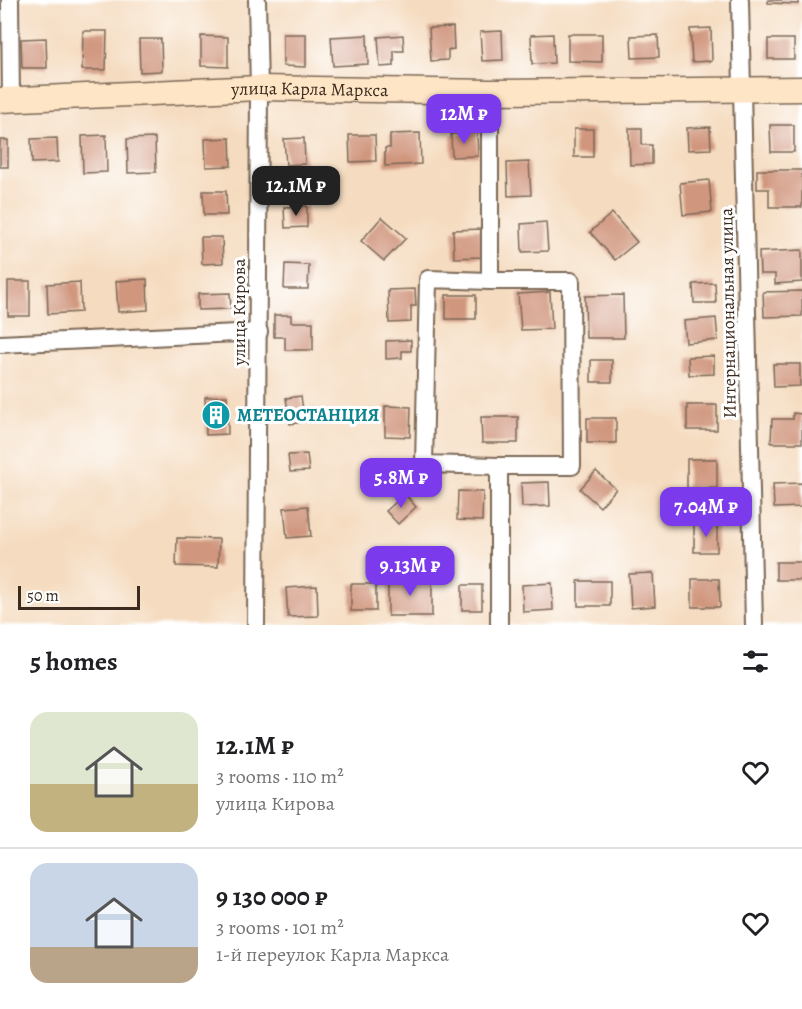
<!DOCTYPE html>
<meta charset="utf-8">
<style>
body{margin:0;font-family:Alegreya,serif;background:#f2f2f2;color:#202124;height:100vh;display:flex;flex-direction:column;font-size:22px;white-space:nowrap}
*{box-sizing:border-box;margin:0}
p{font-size:20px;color:#757577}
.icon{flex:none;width:33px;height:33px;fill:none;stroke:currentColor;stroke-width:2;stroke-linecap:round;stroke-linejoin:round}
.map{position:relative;height:625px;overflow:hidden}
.panel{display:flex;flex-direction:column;background:#fff;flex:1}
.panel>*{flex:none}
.scale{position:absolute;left:18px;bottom:15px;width:122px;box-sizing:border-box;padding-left:6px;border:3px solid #3b2a1e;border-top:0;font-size:16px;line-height:21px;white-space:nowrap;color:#3b2a1e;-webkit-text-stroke:4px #fff;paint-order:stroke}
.price{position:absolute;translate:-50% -51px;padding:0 14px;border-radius:12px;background:#7c3aed;color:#fff;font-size:20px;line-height:39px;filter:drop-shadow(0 2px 3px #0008)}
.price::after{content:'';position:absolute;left:50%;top:36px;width:18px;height:14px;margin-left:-9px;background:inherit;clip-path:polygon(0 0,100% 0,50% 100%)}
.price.selected{background:#222;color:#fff}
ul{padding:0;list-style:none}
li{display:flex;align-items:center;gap:18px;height:150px;padding:0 30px}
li+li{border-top:2px solid #e0e0e0}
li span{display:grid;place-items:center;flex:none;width:168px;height:120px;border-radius:18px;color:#555}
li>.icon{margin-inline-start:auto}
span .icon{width:72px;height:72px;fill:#fffc;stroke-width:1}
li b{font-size:26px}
h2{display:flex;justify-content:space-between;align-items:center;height:72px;padding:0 30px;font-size:26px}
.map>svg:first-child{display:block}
.building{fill:#d0967e}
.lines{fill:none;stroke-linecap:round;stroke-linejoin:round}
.street-casing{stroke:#7c6857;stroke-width:20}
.secondary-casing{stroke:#7c6857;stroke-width:27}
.street{stroke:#fff;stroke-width:16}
.secondary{stroke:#fee5c5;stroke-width:24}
.labels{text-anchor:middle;stroke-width:6;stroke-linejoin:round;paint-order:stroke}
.street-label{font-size:18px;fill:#3b2a1e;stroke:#fff}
.culture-label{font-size:18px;font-weight:bold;fill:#0d838f;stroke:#fff;text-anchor:start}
</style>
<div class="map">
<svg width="802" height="625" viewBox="0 0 802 625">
<rect width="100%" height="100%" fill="#fff"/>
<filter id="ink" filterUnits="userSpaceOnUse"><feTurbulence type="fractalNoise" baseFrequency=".0167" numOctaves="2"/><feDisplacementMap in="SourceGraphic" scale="12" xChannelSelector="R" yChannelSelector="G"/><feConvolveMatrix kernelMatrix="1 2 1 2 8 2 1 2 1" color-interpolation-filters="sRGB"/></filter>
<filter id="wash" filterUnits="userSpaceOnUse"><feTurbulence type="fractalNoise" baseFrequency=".008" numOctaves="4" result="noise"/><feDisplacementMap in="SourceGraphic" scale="24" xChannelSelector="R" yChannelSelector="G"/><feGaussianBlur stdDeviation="1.35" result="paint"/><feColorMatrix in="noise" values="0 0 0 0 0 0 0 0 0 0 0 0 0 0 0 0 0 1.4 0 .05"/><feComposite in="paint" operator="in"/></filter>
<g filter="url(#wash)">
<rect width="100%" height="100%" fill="#f5dcc0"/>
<g id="blocks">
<!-- building -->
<g class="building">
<polygon points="768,0 798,0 798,4 768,3"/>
<polygon points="453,27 454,49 448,50 448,60 431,61 429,28"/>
<polygon points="711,28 712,61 692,62 690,29"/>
<polygon points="83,31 107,31 106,70 82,70"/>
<polygon points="502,31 503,60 482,61 480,32"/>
<polygon points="283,34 306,34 306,67 283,66"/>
<polygon points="553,34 554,63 532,64 531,35"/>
<polygon points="568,34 602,34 602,62 568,61"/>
<polygon points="367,35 368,64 333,66 331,37"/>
<polygon points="403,35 404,51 394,51 394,66 380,67 378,37"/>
<polygon points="658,35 659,57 632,58 631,36"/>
<polygon points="201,36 228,37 228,67 201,66"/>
<polygon points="46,38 47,68 22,68 21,39"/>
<polygon points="139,39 161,39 162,71 140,72"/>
<rect x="768" y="39" width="26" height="20"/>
<polygon points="770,125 794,125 794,152 771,152"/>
<polygon points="710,127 711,149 688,150 687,128"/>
<polygon points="629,128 642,128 642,145 652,145 652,164 630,165"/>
<rect x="574" y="129" width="19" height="28"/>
<polygon points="420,133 421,164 385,166 385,148 390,148 390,134"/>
<polygon points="477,133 478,156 452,157 451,134"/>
<polygon points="106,135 107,172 83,173 82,136"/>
<polygon points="349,135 375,135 376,161 350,162"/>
<polygon points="57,138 58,162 32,163 31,139"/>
<polygon points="155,138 156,172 128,173 127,139"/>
<polygon points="230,138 231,166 206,167 205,139"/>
<polygon points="304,138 305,164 286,165 284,139"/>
<rect x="0" y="140" width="8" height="27"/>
<polygon points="529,162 531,195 508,196 507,163"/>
<polygon points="757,170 802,170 802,207 769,207 769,189 757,189"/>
<polygon points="709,180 712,212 683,215 680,183"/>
<polygon points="203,191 226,191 227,215 204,215"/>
<polygon points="307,206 307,227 285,228 284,207"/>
<polygon points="612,213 637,242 615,260 590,232"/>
<polygon points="382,217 406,238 384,261 361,241"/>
<polygon points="546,222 548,251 522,252 521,224"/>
<polygon points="482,229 482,257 454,258 453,230"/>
<polygon points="201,237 222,237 223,263 202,264"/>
<polygon points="802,250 802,282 775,284 775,274 760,274 759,252"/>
<polygon points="285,264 309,265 308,289 284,289"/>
<polygon points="147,279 148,310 118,312 116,281"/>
<rect x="8" y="281" width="22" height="35"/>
<polygon points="80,282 81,312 48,314 47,284"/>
<polygon points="715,283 716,303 694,303 693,284"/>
<polygon points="415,289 416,306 411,306 411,322 389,323 388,290"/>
<polygon points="802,291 802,316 764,317 763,292"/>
<polygon points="550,292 552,329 521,330 518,294"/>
<polygon points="230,293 231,309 198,310 198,294"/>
<rect x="446" y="295" width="30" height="24"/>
<polygon points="623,295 624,338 586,338 585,296"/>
<polygon points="274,315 291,315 291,322 313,322 313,350 285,350 285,337 274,337"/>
<polygon points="716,318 718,340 686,343 684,321"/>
<polygon points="411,340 411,351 402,351 402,358 386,359 386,341"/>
<polygon points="714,356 714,374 689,375 688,357"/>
<rect x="591" y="360" width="21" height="22"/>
<polygon points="773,364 800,364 800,386 774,387"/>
<polygon points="227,396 228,434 206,435 205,397"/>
<polygon points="301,396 303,410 315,408 317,420 290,424 286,398"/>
<rect x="687" y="405" width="30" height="25"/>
<polygon points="385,406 411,407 410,437 385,436"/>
<polygon points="793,413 802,414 802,443 771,443 772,419 793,419"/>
<polygon points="481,417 518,417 518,443 482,443"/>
<rect x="587" y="418" width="29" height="25"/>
<polygon points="307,454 309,471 290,472 288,455"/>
<rect x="687" y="459" width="30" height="29"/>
<polygon points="596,471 616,489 600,507 580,489"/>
<polygon points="549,482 550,506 522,507 521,483"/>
<polygon points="802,483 802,507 774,508 773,484"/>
<polygon points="458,491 483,492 482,521 457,520"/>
<polygon points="405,494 416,507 398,524 386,511"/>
<polygon points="308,506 311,536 287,538 284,508"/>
<rect x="694" y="523" width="23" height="29"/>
<polygon points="177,538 219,539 218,567 176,566"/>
<rect x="776" y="562" width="26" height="18"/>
<polygon points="653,573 655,606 631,608 629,574"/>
<polygon points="432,577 432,616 388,616 388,578"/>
<polygon points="692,579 719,579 720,607 692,607"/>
<rect x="578" y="581" width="32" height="25"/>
<polygon points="552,583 553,610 523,612 522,585"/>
<rect x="351" y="584" width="25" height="27"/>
<rect x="462" y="585" width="20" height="25"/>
<polygon points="317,586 318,616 288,617 286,588"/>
</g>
</g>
</g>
<g filter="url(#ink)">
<use href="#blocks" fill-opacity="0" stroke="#7c6857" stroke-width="1.5"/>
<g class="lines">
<!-- street casing -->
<g class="street-casing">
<g id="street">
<polyline points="10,0 11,100"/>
<polyline points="740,0 754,625"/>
<polyline points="490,92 490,281 571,281 572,466 499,466 499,625"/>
<polyline points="490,281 428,279 424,464 499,466"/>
<polyline points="0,344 259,332"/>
<polyline points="256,625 259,88 257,0"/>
</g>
</g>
<!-- secondary casing -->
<g class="secondary-casing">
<g id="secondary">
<path id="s1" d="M0,100L259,88L490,92L802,89"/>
</g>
</g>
<!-- street -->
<use href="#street" class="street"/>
<!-- secondary -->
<use href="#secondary" class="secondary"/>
</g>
</g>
<!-- icons -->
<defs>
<g id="building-disc" transform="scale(1.5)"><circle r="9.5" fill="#0f9aa8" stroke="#fff"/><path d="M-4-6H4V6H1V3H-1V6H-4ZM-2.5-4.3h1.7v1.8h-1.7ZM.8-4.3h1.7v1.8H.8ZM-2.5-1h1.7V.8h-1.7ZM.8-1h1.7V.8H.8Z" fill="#fff"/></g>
</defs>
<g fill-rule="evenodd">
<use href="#building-disc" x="216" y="415"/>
</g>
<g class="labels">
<!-- street labels -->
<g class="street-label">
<text dy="6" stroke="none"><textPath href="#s1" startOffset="310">улица Карла Маркса</textPath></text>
<text transform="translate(239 312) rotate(-90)" y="6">улица Кирова</text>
<text transform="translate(728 313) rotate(-91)" y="6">Интернациональная улица</text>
</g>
<!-- culture labels -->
<g class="culture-label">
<text x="237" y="421">МЕТЕОСТАНЦИЯ</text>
</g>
</g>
</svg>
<div class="scale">50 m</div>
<b class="price" style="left:464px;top:145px">12M ₽</b>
<b class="price selected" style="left:296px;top:217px">12.1M ₽</b>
<b class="price" style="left:401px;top:509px">5.8M ₽</b>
<b class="price" style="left:706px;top:538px">7.04M ₽</b>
<b class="price" style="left:410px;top:597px">9.13M ₽</b>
</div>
<section class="panel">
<h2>5 homes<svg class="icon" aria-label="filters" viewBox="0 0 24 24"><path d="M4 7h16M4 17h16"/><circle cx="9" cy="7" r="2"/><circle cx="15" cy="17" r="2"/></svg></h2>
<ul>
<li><span style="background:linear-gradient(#dfe7d0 60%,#c2b280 0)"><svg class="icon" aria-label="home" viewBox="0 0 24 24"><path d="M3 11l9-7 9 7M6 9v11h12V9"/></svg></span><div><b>12.1M ₽</b><p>3 rooms · 110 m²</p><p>улица Кирова</p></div><svg class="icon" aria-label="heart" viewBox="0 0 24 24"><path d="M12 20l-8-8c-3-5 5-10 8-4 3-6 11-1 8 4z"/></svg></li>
<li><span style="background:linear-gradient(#c9d6e8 70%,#b9a48a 0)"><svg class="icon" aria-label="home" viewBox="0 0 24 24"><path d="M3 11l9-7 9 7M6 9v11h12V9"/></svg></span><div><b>9 130 000 ₽</b><p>3 rooms · 101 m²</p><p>1-й переулок Карла Маркса</p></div><svg class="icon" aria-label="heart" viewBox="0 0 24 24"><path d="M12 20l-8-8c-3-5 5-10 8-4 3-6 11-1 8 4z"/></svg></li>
</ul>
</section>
